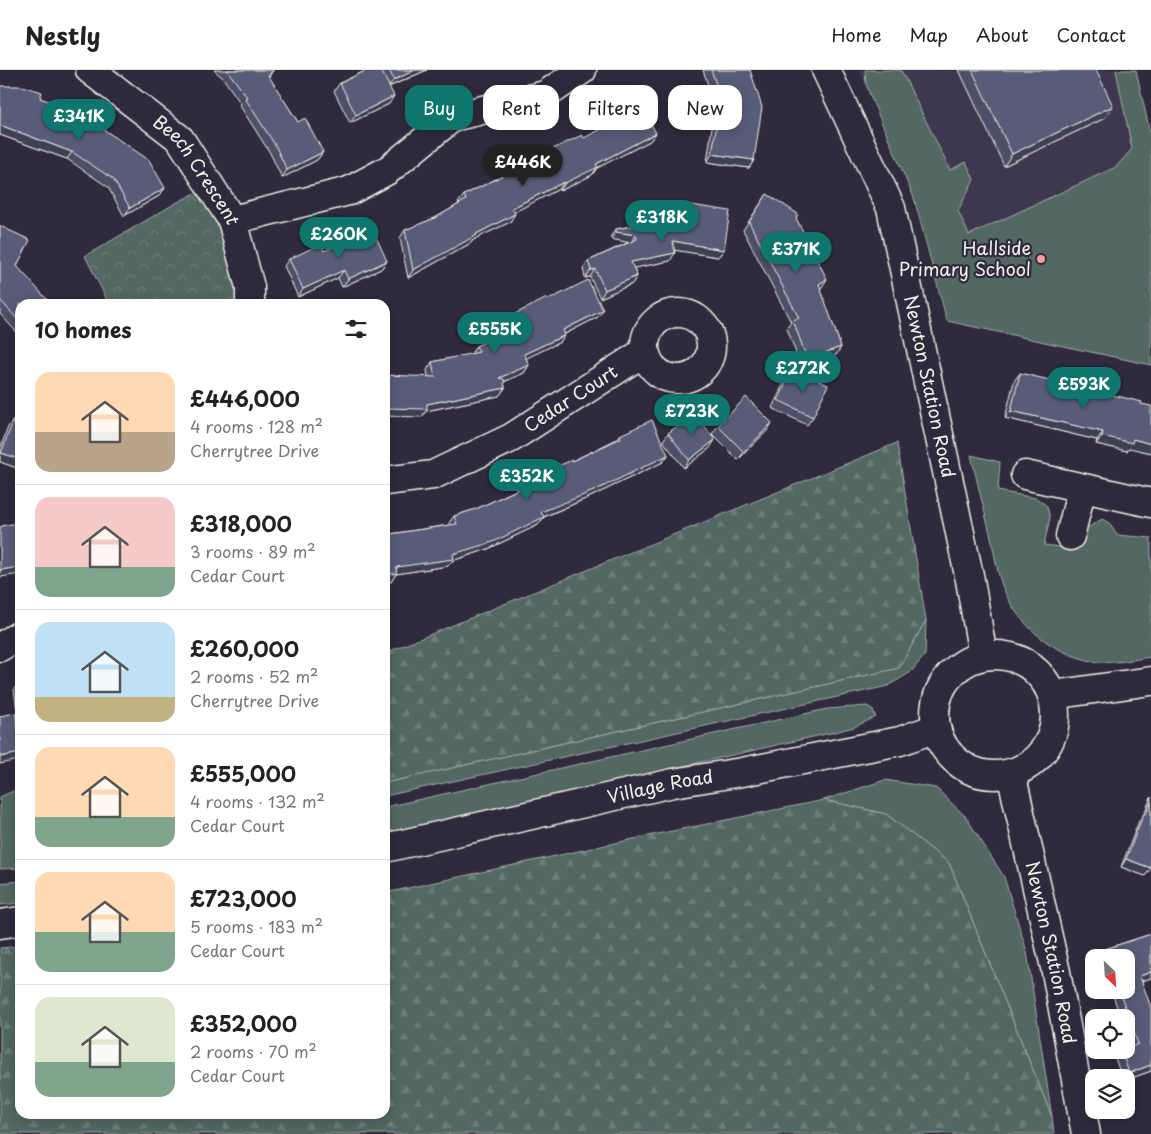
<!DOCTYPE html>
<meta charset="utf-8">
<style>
body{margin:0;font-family:"Playpen Sans",sans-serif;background:#f6f6f6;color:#222;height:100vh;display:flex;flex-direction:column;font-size:19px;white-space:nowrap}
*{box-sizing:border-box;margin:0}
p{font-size:16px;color:#767676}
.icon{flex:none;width:28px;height:28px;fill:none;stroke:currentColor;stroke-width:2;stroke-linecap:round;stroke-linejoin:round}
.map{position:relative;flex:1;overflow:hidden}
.sheet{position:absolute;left:15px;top:229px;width:375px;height:820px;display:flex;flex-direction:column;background:#fff;border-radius:15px;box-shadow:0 2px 12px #0003}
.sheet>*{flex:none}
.top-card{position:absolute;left:405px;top:15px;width:475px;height:45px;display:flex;gap:10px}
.needle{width:32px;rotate:155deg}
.controls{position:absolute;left:1085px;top:879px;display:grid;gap:10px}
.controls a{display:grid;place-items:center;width:50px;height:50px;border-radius:10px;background:#fff;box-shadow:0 2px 12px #0003;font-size:25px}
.price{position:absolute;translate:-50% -42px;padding:0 11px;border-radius:18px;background:#0f766e;color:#fff;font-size:16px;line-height:32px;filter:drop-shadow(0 1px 2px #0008)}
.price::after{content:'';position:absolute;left:50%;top:30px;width:15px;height:11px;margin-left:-8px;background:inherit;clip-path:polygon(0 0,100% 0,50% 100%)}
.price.on{background:#222;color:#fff}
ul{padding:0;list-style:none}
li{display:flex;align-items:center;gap:15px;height:125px;padding:0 20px}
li+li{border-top:1px solid #e0e0e0}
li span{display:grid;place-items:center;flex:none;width:140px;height:100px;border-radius:15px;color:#555}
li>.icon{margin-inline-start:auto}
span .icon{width:60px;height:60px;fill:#fffc;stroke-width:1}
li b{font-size:21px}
h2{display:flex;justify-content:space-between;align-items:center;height:60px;padding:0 20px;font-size:21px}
.pill{padding:0 18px;border-radius:15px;background:#fff;box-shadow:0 2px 12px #0003;font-size:18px;line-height:45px}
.pill.on{background:#0f766e;color:#fff}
header{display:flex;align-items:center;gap:30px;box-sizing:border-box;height:70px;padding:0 25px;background:#fff;border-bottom:1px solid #e0e0e0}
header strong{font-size:24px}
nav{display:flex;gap:28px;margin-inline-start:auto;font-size:18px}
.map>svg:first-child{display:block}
.built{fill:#3c394f}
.green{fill:#536862;stroke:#a4aca5}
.forest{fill:url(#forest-firs);stroke:#a4aca5}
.park{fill:url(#park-crowns);stroke:#a4aca5}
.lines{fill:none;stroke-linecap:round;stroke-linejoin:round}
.minor-casing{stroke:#f4f1e8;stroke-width:31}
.minor{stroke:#2f2a3d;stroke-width:28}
.wall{fill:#4d4f67;stroke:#f4f1e8}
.shaded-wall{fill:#3e4054;stroke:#f4f1e8}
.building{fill:#595c78;stroke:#f4f1e8}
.poi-dot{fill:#ff9aa2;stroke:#2f2a3d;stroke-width:2}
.labels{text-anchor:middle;stroke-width:4.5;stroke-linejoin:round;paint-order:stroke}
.street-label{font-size:18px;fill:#f4f1e8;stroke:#2f2a3d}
.poi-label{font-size:18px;fill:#f4f1e8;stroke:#2f2a3d;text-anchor:end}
</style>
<header>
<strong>Nestly</strong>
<nav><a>Home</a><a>Map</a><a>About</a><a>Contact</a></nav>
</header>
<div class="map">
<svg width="1151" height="1064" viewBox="0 0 1151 1064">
<defs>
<pattern id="forest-firs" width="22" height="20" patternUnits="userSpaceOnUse" patternTransform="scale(1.25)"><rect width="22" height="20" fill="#536862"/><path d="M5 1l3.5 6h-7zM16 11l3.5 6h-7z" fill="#6c7e78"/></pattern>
<pattern id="park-crowns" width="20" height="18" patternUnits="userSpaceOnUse" patternTransform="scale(1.25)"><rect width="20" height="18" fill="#536862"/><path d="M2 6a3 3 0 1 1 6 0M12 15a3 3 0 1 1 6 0" fill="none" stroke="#6c7e78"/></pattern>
</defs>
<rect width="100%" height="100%" fill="#2f2a3d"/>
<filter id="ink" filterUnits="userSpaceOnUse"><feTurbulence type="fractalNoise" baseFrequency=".02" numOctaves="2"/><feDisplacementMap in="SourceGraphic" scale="10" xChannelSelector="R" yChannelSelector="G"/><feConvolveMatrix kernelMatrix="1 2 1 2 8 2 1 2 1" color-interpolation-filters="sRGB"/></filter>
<g filter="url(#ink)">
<!-- built -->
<polygon class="built" points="859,0 1136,0 1151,67 1151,295 947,251 914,128"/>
<!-- green -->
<g class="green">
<polygon points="865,0 901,0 950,100 966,92 974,109 958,141 969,165 1116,97 1132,79 1116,0 1136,0 1151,67 1151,295 947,251 914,128 869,23 866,13"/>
<path d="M971,385L1000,392L998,421L1036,428L1047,436L1050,448L1044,475L1068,478L1087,458L1102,449L1109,453L1117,465L1151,468V587C1134,589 1115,594 1098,592C1055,586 1017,556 1002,515C996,498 994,480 990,463C983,437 977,411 971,385Z"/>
<polygon points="926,550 925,585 911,602 888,616 385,726 385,713 899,598"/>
<polygon points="867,636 872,639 876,647 854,657 835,662 385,763 385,737 827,639"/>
<polygon points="885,710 936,718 966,747 1004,807 1027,882 1052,1047 949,793 886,744 824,730"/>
<polygon points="20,718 20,798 0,799 0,727"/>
<polygon points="20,811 20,833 0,835 0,813"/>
</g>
<!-- forest -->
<g class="forest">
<polygon points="897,373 926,550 899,598 385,713 385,583"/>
<polygon points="824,730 886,744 949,793 1052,1047 1054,1064 0,1064 0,878 20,876 20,1044 385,1044 385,823 643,767"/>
</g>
<!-- park -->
<polygon class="park" points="203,119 225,157 246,234 109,234 85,186 176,133"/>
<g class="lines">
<!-- minor casing -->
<g class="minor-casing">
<g id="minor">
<path id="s1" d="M90,0L180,69L232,150L250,217V234"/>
<path id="s2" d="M826,0L891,138L970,510L983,586"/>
<polyline points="232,150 349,121 388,100 453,47 545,25 582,0"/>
<circle cx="678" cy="276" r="33"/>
<polyline points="1025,405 1151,433"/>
<path id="s3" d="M385,411L433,405L511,368L644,282"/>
<polyline points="1070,466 1082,418"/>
<polyline points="0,577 20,565"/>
<circle cx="995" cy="645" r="60"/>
<polyline points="1052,625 1151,611"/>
<path id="s4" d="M1011,703L1056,902L1086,1064"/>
<path id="s5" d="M385,778L673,713L742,702L900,671L936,658"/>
<polyline points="0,854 20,851"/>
</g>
</g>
<!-- minor -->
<use href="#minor" class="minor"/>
</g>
<!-- wall -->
<g class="wall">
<polygon points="214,0 273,0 269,7 298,52 323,82 317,90 282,108 270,83 240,36 241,34 223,8"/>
<polygon points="367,0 427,0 389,17 389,34 350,53 334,21 340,13"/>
<polygon points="703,0 750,0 754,90 749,98 707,92 715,36"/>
<polygon points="959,0 1096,0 1105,48 1004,96"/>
<polygon points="0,16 40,28 88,49 165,118 159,126 124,146 108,117 67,89 0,65"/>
<polygon points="656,63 650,71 597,98 592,105 560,121 559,119 514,142 510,152 473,170 471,173 408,208 400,168 405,160 435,148 459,134 458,133 464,125 502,106 505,102 584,68"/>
<polygon points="767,124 796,148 822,217 820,218 841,277 836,285 801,297 787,258 791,252 743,160"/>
<polygon points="691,135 724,180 718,187 675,180 670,191 634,198 637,206 632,214 600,228 590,207 585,208 583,198 588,191 629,172 611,169 610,167 616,159 685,146 685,143"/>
<polygon points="0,156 17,196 20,234 20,266 0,244"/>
<polygon points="324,181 387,191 381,199 342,217 338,208 298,227 284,196 289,189"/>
<polygon points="548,230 598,247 565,264 560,272 526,288 529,295 524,303 504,312 505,318 499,326 426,341 422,347 428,307 427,300 432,292 471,284 476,276 513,259 510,252 515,244"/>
<polygon points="793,299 813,347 807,355 772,338 787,306"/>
<polygon points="1020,303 1129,378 1127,381 1096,374 1097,370 1005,348 1014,311"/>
<polygon points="20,306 20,321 19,308"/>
<polygon points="14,349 20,351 20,399 0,392 0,379 8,357"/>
<polygon points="718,356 767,361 738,390 712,364"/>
<polygon points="668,363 710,378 684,398 663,371"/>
<polygon points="620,365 668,385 663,392 590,427 544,447 538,455 488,479 452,491 448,496 396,504 391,512 385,511 385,462 390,464 449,455 449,453 454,446 476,439 529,414 534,406 572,391 617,369"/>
<polygon points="20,611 20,663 14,619"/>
<polygon points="1151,727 1151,797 1145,806 1121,797 1139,751 1144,744"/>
<polygon points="1151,864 1151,908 1142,911 1151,1001 1126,1010 1126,1008 1122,1008 1115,988 1121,980 1131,977 1126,963 1126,948 1121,948 1111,920 1126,920 1126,888 1100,887 1105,879"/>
</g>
<!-- shaded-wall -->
<g class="shaded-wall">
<polygon points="415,0 427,0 388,17 394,10"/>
<polygon points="394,26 389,34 350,53 356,45"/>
<polygon points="1113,36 1105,48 1004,96 1012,84"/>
<polygon points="0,55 72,82 67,89 0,65"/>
<polygon points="656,63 650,71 597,98 592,105 560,121 565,113 596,94"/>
<polygon points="323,82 317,90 282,108 287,100"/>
<polygon points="712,84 754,90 749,98 707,92"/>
<polygon points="564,112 559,119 507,146 512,138"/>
<polygon points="165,118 159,126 124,146 130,138"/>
<polygon points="515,144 510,152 473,170 471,173 408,208 413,200 476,164"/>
<polygon points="616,162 636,165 631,173 611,169"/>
<polygon points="673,171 724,180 718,187 667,179"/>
<polygon points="675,183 670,191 625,200 631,192"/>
<polygon points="387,191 381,199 342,217 348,209"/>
<polygon points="595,199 590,207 585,208 591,200"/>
<polygon points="344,200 338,208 298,227 303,219"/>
<polygon points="637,206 632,214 600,228 605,220"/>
<polygon points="827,209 822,217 813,221 819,214"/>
<polygon points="603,240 598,247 557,268 563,260"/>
<polygon points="565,265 560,272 519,292 524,284"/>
<polygon points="841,277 836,285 801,297 807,289"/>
<polygon points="529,295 524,303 494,316 499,308"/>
<polygon points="505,318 499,326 426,341 422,347 385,346 385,338 427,334"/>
<polygon points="1011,341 1103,362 1097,370 1005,348"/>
<polygon points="772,353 767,361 738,390 744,382"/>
<polygon points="1102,366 1133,369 1151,374 1151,383 1129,378 1127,381 1096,374"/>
<polygon points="715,370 710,378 684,398 689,390"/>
<polygon points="1,383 20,389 20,399 0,392 0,385"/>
<polygon points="668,385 663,392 590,427 536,450 541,442"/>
<polygon points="544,447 538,455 488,479 452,491 448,496 396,504 391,512 385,511 385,503 397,497 453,484"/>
<polygon points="20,497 20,504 0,507 0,500"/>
<polygon points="20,683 20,687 18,690 0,694 0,687"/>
<polygon points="1126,789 1151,798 1145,806 1121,797"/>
<polygon points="1151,902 1151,908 1134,913 1140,906"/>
<polygon points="1151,995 1151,1001 1126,1010 1126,1008 1125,1008 1129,1003"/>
</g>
<!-- building -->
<g class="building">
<polygon points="227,0 273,0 273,1 268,5 298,52 305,48 323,82 287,100 275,75 245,28 247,27"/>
<polygon points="367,0 381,0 394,26 356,45 340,13"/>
<polygon points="389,0 415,0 394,10"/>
<polygon points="711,0 750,0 762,37 754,90 712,84 721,28"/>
<polygon points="972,0 1096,0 1113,36 1012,84"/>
<polygon points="0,16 22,16 42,22 40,28 89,46 88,49 149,90 165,118 130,138 113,109 72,82 0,55"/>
<polygon points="642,38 656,63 596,94 598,97 565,113 564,112 512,138 515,144 476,164 477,165 413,200 405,160 435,148 466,130 464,125 506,104 505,102 582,65 584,68"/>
<polygon points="767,124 798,144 796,148 827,209 819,214 841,277 807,289 793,250 799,248 749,152"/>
<polygon points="691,135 730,141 724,180 673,171 675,183 631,192 637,206 605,220 595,199 591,200 588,191 637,169 636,165 616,162 616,159 689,145"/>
<polygon points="0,156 30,170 17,196 51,234 20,234 20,252 0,230"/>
<polygon points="372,158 387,191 348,209 344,200 303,219 289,189 321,174 324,181"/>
<polygon points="588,210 603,240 563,260 565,265 524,284 529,295 499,308 504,309 505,318 427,334 427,339 385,338 385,305 435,307 432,292 479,282 476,276 521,256 515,244 547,228 548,230"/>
<polygon points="793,299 828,315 813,347 778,330"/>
<polygon points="1020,303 1142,332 1141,334 1151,336 1151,374 1133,369 1132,373 1102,366 1103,362 1011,341"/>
<polygon points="746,327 772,353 744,382 718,356"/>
<polygon points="695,343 715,370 689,390 668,363"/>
<polygon points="14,349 20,351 20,389 1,383"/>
<polygon points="652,350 668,385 596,420 541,442 544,447 493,472 453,484 454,489 397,497 396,504 385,503 385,462 390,464 457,454 454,446 476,439 536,411 534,406 572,390 572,391 621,368 620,365"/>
<polygon points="20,453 20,497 0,500 0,457 5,455"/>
<polygon points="15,643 20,668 20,683 0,687 0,646"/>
<polygon points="1151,732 1151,798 1126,789 1144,743 1146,744"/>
<polygon points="1151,864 1151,902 1140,906 1151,938 1151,995 1129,1003 1121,980 1126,980 1126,979 1138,974 1119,920 1126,920 1126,888 1108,888 1105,879"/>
</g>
</g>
<!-- markers -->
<circle class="poi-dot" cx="1041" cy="189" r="5"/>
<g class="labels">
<!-- street labels -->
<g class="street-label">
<text dy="6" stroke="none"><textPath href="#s1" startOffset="148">Beech Crescent</textPath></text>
<text dy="6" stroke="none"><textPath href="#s2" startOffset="335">Newton Station Road</textPath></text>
<text dy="6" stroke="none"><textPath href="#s3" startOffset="206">Cedar Court</textPath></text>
<text dy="6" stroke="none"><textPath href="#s5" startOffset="282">Village Road</textPath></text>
<text dy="6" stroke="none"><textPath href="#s4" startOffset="184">Newton Station Road</textPath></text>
</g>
<!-- poi labels -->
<g class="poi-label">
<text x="1031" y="185">Hallside<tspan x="1031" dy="21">Primary School</tspan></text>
</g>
</g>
</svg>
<div class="controls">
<a><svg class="needle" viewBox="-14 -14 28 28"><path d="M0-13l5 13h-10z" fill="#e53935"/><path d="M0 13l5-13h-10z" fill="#767676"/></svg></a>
<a><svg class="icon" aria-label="locate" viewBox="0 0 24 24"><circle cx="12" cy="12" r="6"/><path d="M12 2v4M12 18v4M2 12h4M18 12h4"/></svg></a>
<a><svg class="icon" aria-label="layers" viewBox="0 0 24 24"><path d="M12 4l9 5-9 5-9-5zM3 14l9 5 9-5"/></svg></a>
</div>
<b class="price" style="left:79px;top:71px">£341K</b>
<b class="price on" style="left:523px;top:117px">£446K</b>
<b class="price" style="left:662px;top:172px">£318K</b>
<b class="price" style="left:339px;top:189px">£260K</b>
<b class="price" style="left:796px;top:204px">£371K</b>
<b class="price" style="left:495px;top:284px">£555K</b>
<b class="price" style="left:803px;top:323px">£272K</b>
<b class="price" style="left:1084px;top:339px">£593K</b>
<b class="price" style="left:692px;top:366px">£723K</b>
<b class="price" style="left:527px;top:431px">£352K</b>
<div class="top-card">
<a class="pill on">Buy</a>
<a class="pill">Rent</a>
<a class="pill">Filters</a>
<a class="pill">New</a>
</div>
<section class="sheet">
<h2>10 homes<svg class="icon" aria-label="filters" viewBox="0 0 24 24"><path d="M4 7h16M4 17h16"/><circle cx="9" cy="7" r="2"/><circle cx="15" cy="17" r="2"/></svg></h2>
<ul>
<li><span style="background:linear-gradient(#ffd9b3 60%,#b9a48a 0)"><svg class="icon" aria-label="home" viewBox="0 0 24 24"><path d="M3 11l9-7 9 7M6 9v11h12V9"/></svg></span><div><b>£446,000</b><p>4 rooms · 128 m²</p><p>Cherrytree Drive</p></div></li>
<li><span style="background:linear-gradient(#f6c9c9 70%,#7fa58c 0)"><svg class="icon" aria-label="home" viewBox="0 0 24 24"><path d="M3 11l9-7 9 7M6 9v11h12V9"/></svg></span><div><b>£318,000</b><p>3 rooms · 89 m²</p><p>Cedar Court</p></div></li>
<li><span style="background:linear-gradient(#bfe0f5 75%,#c2b280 0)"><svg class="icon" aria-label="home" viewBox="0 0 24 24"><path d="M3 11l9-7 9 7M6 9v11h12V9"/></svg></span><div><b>£260,000</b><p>2 rooms · 52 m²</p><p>Cherrytree Drive</p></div></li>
<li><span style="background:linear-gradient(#ffd9b3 70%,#7fa58c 0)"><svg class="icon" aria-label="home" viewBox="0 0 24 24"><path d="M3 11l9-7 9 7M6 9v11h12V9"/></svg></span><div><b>£555,000</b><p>4 rooms · 132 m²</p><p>Cedar Court</p></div></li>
<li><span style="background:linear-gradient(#ffd9b3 60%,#7fa58c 0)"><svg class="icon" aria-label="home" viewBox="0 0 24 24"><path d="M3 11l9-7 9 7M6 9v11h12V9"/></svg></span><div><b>£723,000</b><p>5 rooms · 183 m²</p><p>Cedar Court</p></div></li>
<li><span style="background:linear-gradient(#dfe7d0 65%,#7fa58c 0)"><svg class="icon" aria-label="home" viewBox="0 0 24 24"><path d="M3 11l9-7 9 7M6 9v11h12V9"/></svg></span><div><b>£352,000</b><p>2 rooms · 70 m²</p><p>Cedar Court</p></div></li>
</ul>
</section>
</div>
